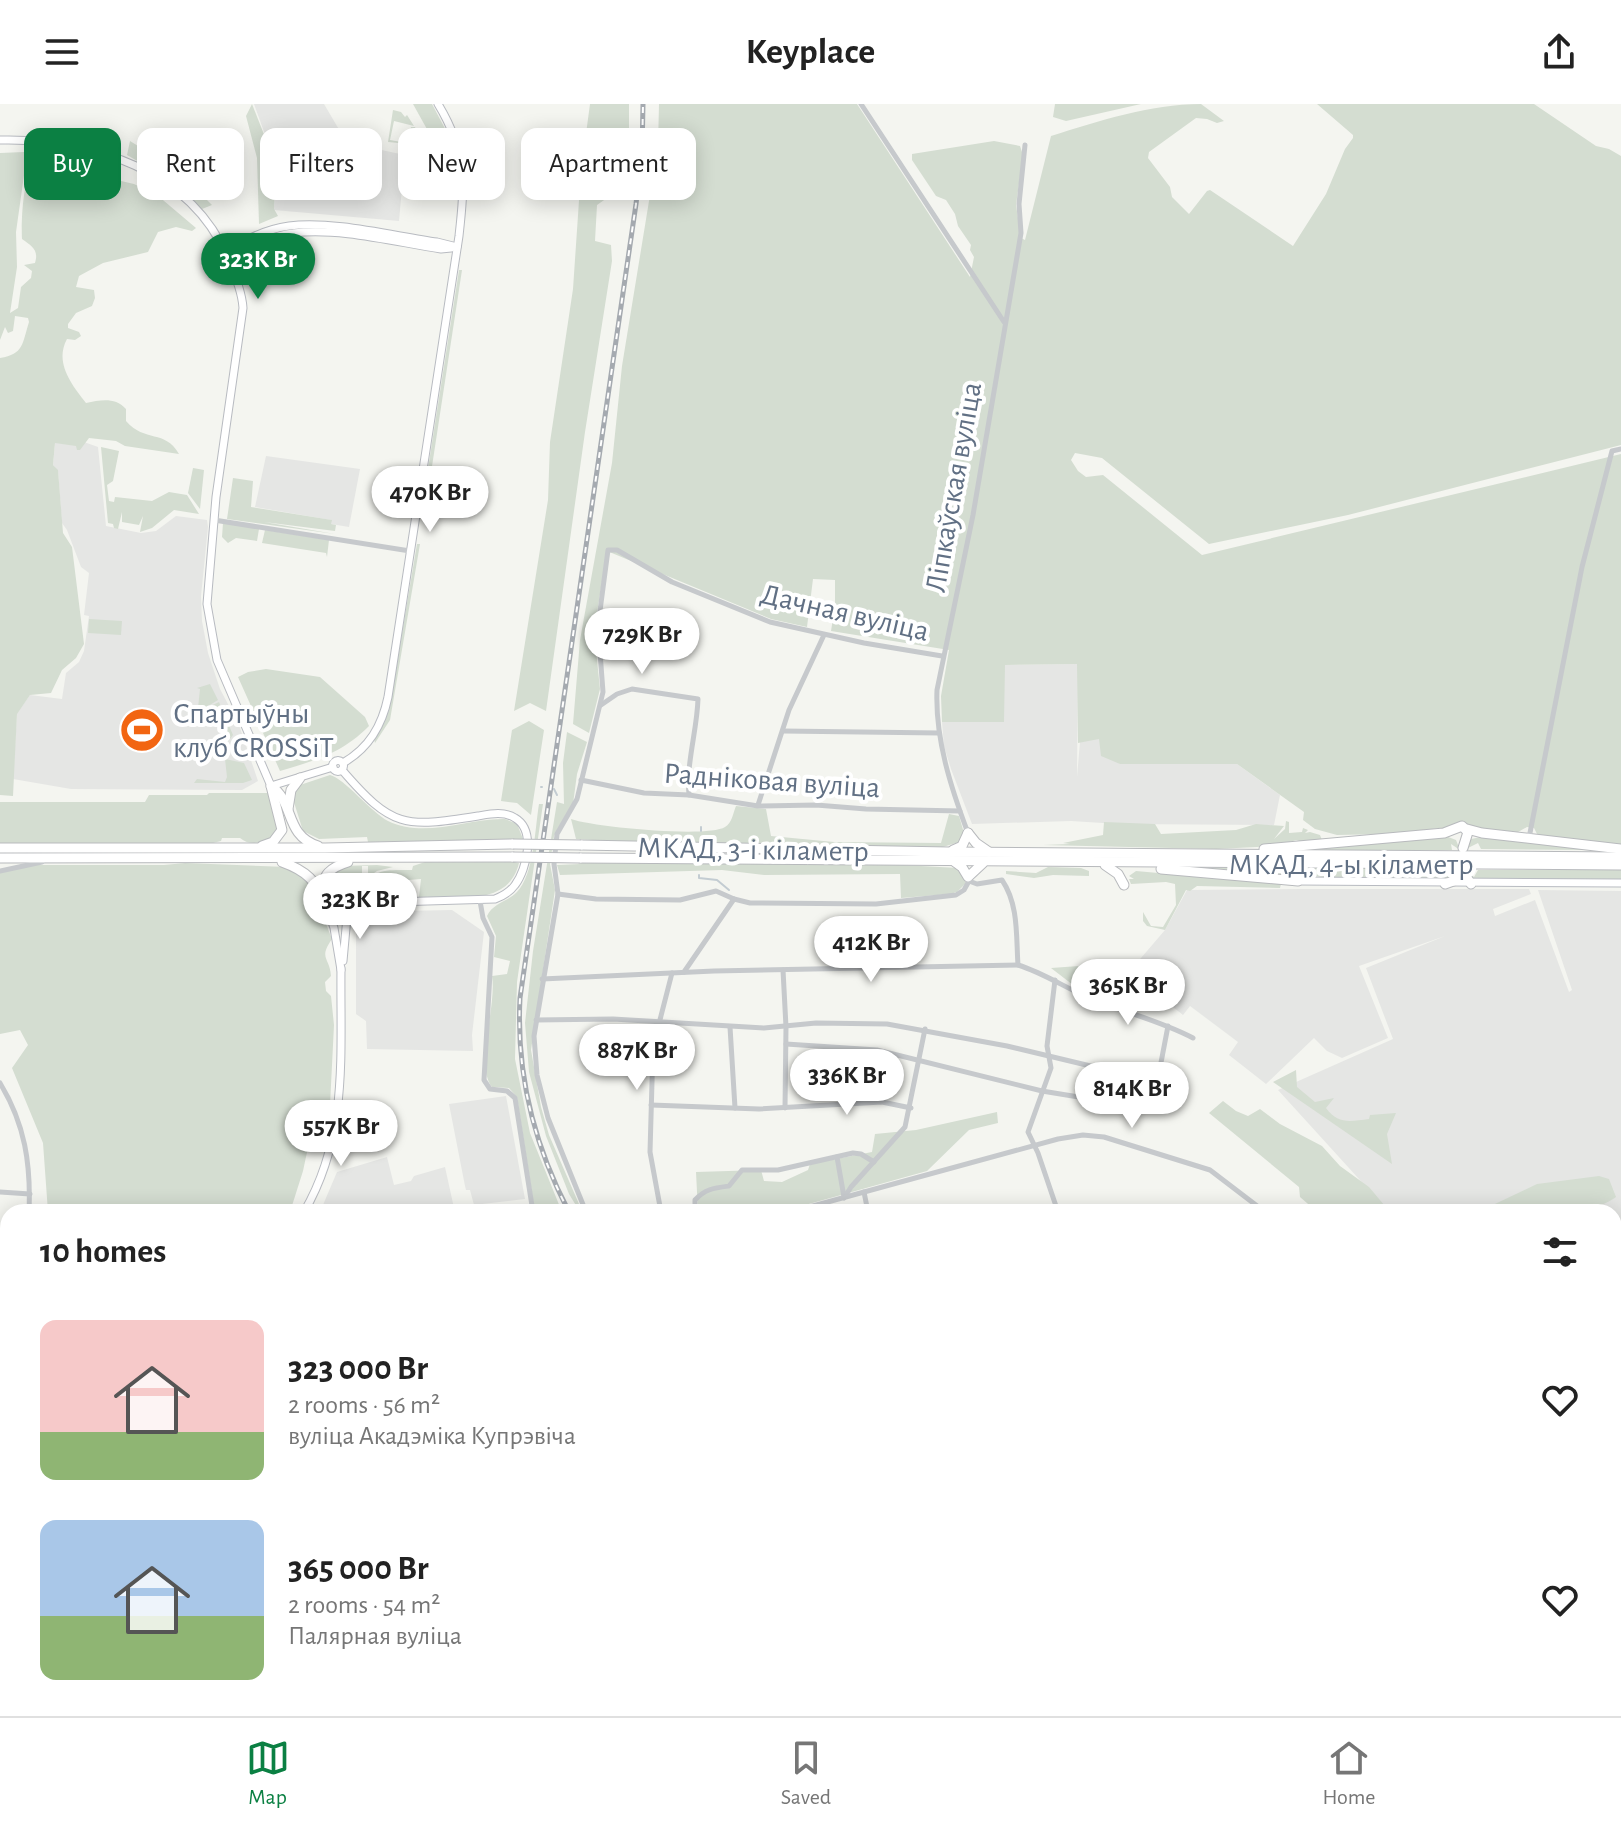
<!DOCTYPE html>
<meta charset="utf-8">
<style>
body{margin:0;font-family:"Alegreya Sans",sans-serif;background:#f6f6f6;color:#222;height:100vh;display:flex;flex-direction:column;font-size:30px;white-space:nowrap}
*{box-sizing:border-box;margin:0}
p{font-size:26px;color:#767676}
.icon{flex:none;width:44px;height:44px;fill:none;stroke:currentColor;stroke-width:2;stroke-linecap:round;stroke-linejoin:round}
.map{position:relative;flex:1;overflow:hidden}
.sheet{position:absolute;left:0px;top:1100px;width:1622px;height:512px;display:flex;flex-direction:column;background:#fff;border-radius:24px 24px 0 0;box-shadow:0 4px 20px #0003}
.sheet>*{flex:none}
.banner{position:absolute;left:24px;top:24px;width:800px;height:72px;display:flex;gap:16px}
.price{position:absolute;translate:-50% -68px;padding:0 18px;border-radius:28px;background:#fff;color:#222;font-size:26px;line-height:52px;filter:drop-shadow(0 2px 4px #0008)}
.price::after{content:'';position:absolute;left:50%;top:48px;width:24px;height:18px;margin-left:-12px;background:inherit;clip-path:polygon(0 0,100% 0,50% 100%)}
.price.current{background:#0b8043;color:#fff}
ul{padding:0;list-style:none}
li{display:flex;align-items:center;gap:24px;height:200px;padding:0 40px}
li span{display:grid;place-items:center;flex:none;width:224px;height:160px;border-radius:16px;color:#555}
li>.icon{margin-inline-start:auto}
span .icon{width:96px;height:96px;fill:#fffc;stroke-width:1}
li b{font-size:34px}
h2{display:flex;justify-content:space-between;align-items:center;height:96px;padding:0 40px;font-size:34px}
.pill{padding:0 28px;border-radius:16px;background:#fff;box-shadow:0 4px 20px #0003;font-size:28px;line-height:72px}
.pill.current{background:#0b8043;color:#fff}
header{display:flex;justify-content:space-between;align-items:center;height:104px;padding:0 40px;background:#fff;font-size:36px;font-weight:700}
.menu{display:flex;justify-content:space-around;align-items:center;height:112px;border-top:2px solid #e0e0e0;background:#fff;font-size:22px;color:#767676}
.menu a{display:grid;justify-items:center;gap:4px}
.menu .current{color:#0b8043}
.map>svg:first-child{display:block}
.built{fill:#e5e6e4}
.green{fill:#d4ddd1}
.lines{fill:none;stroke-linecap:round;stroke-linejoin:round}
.stream{stroke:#c3ccd2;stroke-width:2}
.secondary-casing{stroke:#b8bbc1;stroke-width:9}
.trunk-casing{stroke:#b8babd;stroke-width:11}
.minor{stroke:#c6c9cc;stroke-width:5}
.tertiary{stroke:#c6c9cc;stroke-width:6}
.secondary{stroke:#fff;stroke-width:7}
.trunk{stroke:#fff;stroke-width:9}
.rail-casing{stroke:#a5aab0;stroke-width:5}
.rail{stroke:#fff;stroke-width:2;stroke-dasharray:6;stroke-linecap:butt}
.trunk-bridge-casing{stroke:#b8babd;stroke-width:11;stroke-linecap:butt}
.trunk-bridge{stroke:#fff;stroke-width:9}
.labels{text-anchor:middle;stroke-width:8;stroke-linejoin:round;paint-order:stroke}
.street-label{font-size:30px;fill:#617084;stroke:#fff}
.poi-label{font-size:30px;fill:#617084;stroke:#fff;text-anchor:start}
</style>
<header><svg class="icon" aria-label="menu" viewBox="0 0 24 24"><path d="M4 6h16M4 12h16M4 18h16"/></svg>Keyplace<svg class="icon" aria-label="share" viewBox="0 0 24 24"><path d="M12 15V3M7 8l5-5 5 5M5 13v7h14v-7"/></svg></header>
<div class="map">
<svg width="1621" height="1612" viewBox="0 0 1621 1612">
<rect width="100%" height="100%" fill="#f4f5f0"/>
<!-- built -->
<g class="built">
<polygon points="254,0 324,0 344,34 368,40 372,44 405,51 399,117 274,106 276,61"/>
<polygon points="84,338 98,343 106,422 141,429 156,427 176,412 207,416 208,423 201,492 202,517 208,549 220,585 239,621 258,677 242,686 71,685 13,675 17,609 30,591 62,595 66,569 79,558 84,547 89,512 84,511 89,469 81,463 67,426 62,419 58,367 53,361 55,339"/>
<polygon points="266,352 360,365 349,423 331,420 331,416 255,403"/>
<polygon points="1078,560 1077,673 1080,638 1100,634 1120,660 1237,660 1280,691 1274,721 1119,720 1071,717 972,720 951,665 944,642 942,618 1004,617 1004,561"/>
<polygon points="1303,785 1529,785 1531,790 1493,805 1495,812 1535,796 1569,888 1572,886 1538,786 1621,787 1621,1165 1614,1168 1614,1108 1389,1108 1278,986 1393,935 1366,864 1445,832 1359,862 1388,934 1342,954 1327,947 1314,934 1266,980 1229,951 1238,938 1190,902 1183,911 1129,868 1165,826 1187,786"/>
<polygon points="452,806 484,828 472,931 473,947 367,945 366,917 356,910 356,808"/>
<polygon points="506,992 525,1095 474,1101 470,1086 466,1086 465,1082 449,1000"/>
<polygon points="387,1053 394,1081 411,1077 414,1072 445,1063 454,1104 460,1108 320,1108 337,1068"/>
<polygon points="65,1604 174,1604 168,1605 169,1610 154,1612 80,1612"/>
</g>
<!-- green -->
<g class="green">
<polygon points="252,0 276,61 274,105 278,112 259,120 257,54 246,12"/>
<polygon points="413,0 432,0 451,36 430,39 433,36"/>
<polygon points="590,0 629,0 629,61 613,66 607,94 597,101 595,137 611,141 612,157 585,328 546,607 530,599 514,607 548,396 550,338 573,185 581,67"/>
<path d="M659,0H857L970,173L974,153L970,146L971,141L958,122L955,110L946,96L936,92L912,56V50L994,37L1020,42L1023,51L1016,101L1021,134L1025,136L1051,32C1099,17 1150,0 1201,0L1224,17L1217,19L1207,15L1196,14L1149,48L1148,54L1170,83L1172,93L1189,110L1207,87L1210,86L1293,142L1326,90L1345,45L1353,34V31L1317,0H1534L1596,42L1609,45L1621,52V341L1348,411L1209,440L1102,354L1075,349L1071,356L1078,367L1086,373L1103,371L1202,451L1621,350V742L1538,732L1534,724L1527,723L1518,728L1441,724L1387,730L1337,731L1315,725L1303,716L1304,708L1237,660H1120L1101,652L1099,635L1078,639L1077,560L1005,561L1004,618H942L941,592L949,546L831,527L835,502V476L813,475L807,523L771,515L607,447L594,527L600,585L589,629L573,620L580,536L612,359L622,262L658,42Z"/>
<polygon points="1055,0 1141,0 1066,17 1053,13"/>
<polygon points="393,6 401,8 405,13 407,11 414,22 394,17 390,36 407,39 411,23 415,23 419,31 416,33 420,41 388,38"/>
<polygon points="130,37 177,66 212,101 202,105 172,77 127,51"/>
<path d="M24,48L27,50L16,128L17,163L10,209L18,204L21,183L31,174L32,167L24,161L35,159C39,146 32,142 22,135C21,118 23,68 36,57C40,55 44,54 49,53L66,64L134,80L157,91L196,124L192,127L176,123L158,128L148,148L103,159L79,172L76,183L94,186L95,194L92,202L76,209L68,220V224L79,228L81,232L75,236L67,235C54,259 72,281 86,299C101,296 115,293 126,305V317C145,339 165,325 179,350L125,342L116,337L89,334L80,346H77L76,342L55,339L53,361L58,366L63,429L72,443L84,540L76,554L62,566L51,589L30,591L17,610L13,692L0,691V254C24,250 22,240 29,218L28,214L15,212L13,227L8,229L5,223L0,236V49Z"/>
<polygon points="459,166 462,166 427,395 424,390"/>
<polygon points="101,343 119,347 113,377 107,381 109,397 114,398 115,393 152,397 169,388 187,391 199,410 174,406 152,424 140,428 143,412 139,421 122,418 122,408 118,425 114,424 113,420 108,419"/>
<polygon points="193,364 204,366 200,405 188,389"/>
<polygon points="233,374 253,377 251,403 332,416 331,420 336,421 335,427 264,418 335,430 227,415"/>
<polygon points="223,419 259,425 257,437 236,434 228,439 222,433"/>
<polygon points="265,426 329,436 327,453 326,449 262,439"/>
<polygon points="417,440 420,440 390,616 375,639 374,635 389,606"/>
<polygon points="89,515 122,517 121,531 88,529"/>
<path d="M266,565L320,573L365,613L369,622C341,650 316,656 280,667L238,573L248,568Z"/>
<polygon points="210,580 218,596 200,607 219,598 233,631 226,640 218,612 199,610 194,606 198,604 200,585 197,584"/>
<polygon points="529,617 544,626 531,711 517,699 501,697 512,626"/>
<polygon points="567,628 587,638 577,670 573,700 554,732 550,760 555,786 531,946 541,1003 549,1031 579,1100 580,1108 569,1090 546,1032 529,968 525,919 533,847 557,698 564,700 563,659"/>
<polygon points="225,655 244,659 252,676 243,679 194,679 197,675 225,678 227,673"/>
<path d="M330,671C344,674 372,709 388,717C426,735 466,714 505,715L517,720L523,735L368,738L367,733L319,735L303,727L292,692L297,682Z"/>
<path d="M209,689H268L281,720L277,732C264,737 252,744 240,734H222L221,737L209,740L136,742L0,741V698H145L149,691H207Z"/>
<path d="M539,700H543L517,878L515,955L530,1029L562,1108H535L517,993L509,984L492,983C475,963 497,901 492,872L507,870L510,857L494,853L496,832L487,812C493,799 507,798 517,788C534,771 535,724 539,700Z"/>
<path d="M736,702L766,705L771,732L834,738L941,739L949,710L959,712L964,729L962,737L943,743L627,738L576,735L571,715C593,723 708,734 725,723C732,719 733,709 736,702Z"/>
<polygon points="1286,717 1289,718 1289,729 1302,728 1303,724 1308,726 1305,729 1310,728 1320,731 1322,736 1304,738 1296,736 1277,742 1216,745 1043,741 1070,740 1063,739 1103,731 1104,718 1155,720 1161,730 1236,726 1256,720 1284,722 1274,735 1285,725"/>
<polygon points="1443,731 1456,736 1460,746 1451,740 1452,746 1302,747 1302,744"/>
<polygon points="1481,733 1592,746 1481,745 1478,739 1466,745 1471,735"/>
<path d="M512,757L519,759C508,804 456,792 419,793L421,775L383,778L382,794H362C369,763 385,766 412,766L413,762L425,758Z"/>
<polygon points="581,757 885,760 958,764 966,779 957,788 950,790 901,794 900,770 764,771 722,766 560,771 557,761 580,760"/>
<path d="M185,759L287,763L305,770L325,802L320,805L332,835C318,855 330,853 331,872L325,878L326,887L331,892L334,921L330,1001L309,1039L303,1067L290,1108H48L43,1039L12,964L28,941L20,926L0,930V769L33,761H164Z"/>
<polygon points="377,761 393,763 377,767 368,773 368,762 362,762 362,773 364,774 359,796 334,795 328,789 326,776 341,762"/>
<polygon points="1048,763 1081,764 1089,767 1089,772 1053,771 1034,774 1006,770 1006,767 1036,769"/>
<polygon points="1248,763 1450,765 1448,773 1460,766 1447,777 1325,773 1202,764"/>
<polygon points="1466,766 1474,773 1478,766 1621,766 1621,775 1479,778 1470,773"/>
<polygon points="1136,767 1281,780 1280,784 1197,782 1190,787 1186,786 1165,826 1147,822 1143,817 1143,808 1151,822 1163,823 1176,801 1175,780 1166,778 1131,780 1129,775 1134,775 1129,772"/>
<polygon points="1079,862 1080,866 1105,868 1098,892 1077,884 1051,864"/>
<path d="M1296,966L1297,983L1315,998L1334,994L1326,1004C1338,1021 1351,1017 1369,1015L1370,1011L1396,1009L1387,1030L1392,1060L1273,978Z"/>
<path d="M1223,997L1236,1007L1248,1012L1260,1005L1280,1020L1322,1042L1340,1062L1369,1083L1390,1108H1346C1336,1099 1327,1100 1315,1106L1300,1093L1299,1083L1209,1009Z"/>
<polygon points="997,1008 998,1019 969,1026 927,1067 780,1108 698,1108 696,1068 761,1066 764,1077 782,1078 808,1066 810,1060 872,1048 875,1030 916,1026"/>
<path d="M1599,1072L1609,1075L1616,1093C1582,1117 1518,1108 1478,1108L1537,1080Z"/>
<polygon points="0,1236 8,1239 8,1436 0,1431"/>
<polygon points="1614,1365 1617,1374 1621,1375 1621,1583 1614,1578"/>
<polygon points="0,1585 8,1589 8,1604 36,1604 51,1612 0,1612"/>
<polygon points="324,1604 764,1604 768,1612 320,1612"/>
<polygon points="1180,1604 1492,1604 1488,1612 1184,1612"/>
<polygon points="1552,1604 1601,1604 1606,1612 1553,1612"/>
</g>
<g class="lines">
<!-- stream -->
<g class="stream">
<polyline points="541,683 542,683"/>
<polyline points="554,685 557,691"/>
<polyline points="701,727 701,723"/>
<polyline points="699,771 699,774 717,776 729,786"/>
</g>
<!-- secondary casing -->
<g class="secondary-casing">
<g id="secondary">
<path d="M0,36C91,34 193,66 229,157C235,172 242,188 243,204L216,393L207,500L217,556L271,682L333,663"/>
<path d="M226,148C244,136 267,125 289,122C331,116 394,132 437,138L457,143"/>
<path d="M228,148C251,145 270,131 293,129C338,123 395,138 441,145L451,144"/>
<circle cx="338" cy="662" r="5.5"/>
<path d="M343,659C369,644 382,622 388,593L459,132C465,78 467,48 438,0"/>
<polyline points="1298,777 1621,779"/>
<polyline points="343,857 347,813 356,799"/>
<path d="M341,866L334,824L326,800L495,795C503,792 510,788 515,781C527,765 536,726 515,714C504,707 490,710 478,712C404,724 392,724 342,666"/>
<path d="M304,1108C349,1031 340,949 341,864"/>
<polyline points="0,1554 8,1542"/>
</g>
</g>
<!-- trunk casing -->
<g class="trunk-casing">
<g id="trunk">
<path d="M271,682C295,698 284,731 318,742"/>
<polyline points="288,705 291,686 300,674"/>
<polyline points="1467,725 1482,729 1621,745"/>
<polyline points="968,729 976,739 989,748"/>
<polyline points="581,741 948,748 1621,753"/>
<polyline points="262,742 273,738 282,726 271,682"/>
<polyline points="0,744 325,744 513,740"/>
<polyline points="1264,745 1444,729 1462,722 1468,728 1463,744"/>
<polyline points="953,746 962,742 968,729"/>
<polyline points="0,754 513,753"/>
<polyline points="580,754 1621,761"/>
<path d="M282,758C307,767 316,777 326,800"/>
<polyline points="955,758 962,763 968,773 983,759"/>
<polyline points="1105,761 1118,770 1124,781"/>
<polyline points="1161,765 1298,777"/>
<polyline points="1463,768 1471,780"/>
<polyline points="1445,780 1456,776 1463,768"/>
<path d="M326,789C319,771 332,763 348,758"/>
</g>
</g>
<!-- minor -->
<g class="minor">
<polyline points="861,0 1004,218"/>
<polyline points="214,416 410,447"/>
<path d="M601,601L617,590L632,585L698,595C697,627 686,659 689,691"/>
<polyline points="783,627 939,629"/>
<polyline points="581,676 644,689 689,691 758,702 816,701 866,705 960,707"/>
<polyline points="758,701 789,606 824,531"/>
<path d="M968,729C951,684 935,635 937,586L973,411L1021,129L1019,100L1025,41"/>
<polyline points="1529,734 1582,463 1612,347 1621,345"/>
<polyline points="0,767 42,758"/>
<path d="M969,777L977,780L1002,776C1019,801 1016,833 1018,861"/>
<polyline points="558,790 596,795 680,796 716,787 734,795 750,799 876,800 956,791 964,786 969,777"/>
<polyline points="480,797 483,814 492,833 484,976 490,985 507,987 515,994 533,1108"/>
<polyline points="783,866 786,923 785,1004"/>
<polyline points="684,868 734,795"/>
<path d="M542,875L714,867L1018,861C1044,869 1067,885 1092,895C1126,909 1161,917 1193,934"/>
<polyline points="1055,876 1047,942 1051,964 1028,1028 1038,1049 1058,1108"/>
<polyline points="536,916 613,915 764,924 816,919 887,920 1007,942 1149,976 1156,974 1159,969 1168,922"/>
<polyline points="730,923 735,1004"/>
<polyline points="786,940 877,946 1042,987 1109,998"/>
<path d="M0,979C25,1020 31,1060 29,1108"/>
<polyline points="651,1001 759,1005 882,998 911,1004"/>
<polyline points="837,1053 844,1093"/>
<polyline points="0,1088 30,1090"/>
<polyline points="864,1088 868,1108"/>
<polyline points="844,1094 851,1083 905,1023 925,925"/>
<polyline points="586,1108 548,1014 537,971 534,932 558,790 554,760 557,730 577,695 603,588 598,522 608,446 617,446 672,478 770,518 864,539 942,552"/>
<polyline points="661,1108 650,1048 653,943 672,869"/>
<path d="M695,1108V1096C705,1085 714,1084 729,1082L742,1066H778L853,1049L861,1050L874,1058"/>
<polyline points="791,1108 1058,1035 1083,1031 1104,1033 1210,1066 1265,1108"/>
<polyline points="1614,1173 1621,1171"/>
<polyline points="0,1231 8,1234"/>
<polyline points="0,1582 8,1586"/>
<polyline points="42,1604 57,1612"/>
<polyline points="172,1612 180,1604"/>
</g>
<!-- tertiary -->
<g class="tertiary">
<polyline points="631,1108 652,1105 659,1108"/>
<polyline points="993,1604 996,1612"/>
<polyline points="1612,1604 1617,1612"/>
<polyline points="684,1612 688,1604"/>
</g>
<!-- secondary -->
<use href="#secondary" class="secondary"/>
<!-- trunk -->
<use href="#trunk" class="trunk"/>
<!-- rail casing -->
<g class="rail-casing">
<g id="rail">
<path d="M569,1108C534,1041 516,971 520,894L636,100L642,49L643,0"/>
<polyline points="857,1604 862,1612"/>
</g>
</g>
<!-- rail -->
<use href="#rail" class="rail"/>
<!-- trunk-bridge casing -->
<g class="trunk-bridge-casing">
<g id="trunk-bridge">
<polyline points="513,740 581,741"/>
<polyline points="513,753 580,754"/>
</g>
</g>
<!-- trunk-bridge -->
<use href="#trunk-bridge" class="trunk-bridge"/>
</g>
<!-- icons -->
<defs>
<g id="stadium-disc" transform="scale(2.3)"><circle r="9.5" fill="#f26512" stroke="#fff"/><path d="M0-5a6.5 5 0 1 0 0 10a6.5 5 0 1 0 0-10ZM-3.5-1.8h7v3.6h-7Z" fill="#fff"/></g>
</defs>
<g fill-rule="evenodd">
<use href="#stadium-disc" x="142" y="626"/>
</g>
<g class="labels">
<!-- street labels -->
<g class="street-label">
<text transform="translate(953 383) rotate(-80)" y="10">Ліпкаўская вуліца</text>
<text transform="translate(845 508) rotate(13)" y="10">Дачная вуліца</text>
<text transform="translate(772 676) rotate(4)" y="10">Радніковая вуліца</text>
<text transform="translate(753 745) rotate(1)" y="10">МКАД, 3-і кіламетр</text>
<text x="1351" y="770">МКАД, 4-ы кіламетр</text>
</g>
<!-- poi labels -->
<g class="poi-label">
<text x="173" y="619">Спартыўны<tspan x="173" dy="34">клуб CROSSiT</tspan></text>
</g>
</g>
</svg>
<b class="price current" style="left:258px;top:197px">323K Br</b>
<b class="price" style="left:430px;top:430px">470K Br</b>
<b class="price" style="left:642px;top:572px">729K Br</b>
<b class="price" style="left:360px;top:837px">323K Br</b>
<b class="price" style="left:871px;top:880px">412K Br</b>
<b class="price" style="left:1128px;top:923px">365K Br</b>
<b class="price" style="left:637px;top:988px">887K Br</b>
<b class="price" style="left:847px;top:1013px">336K Br</b>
<b class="price" style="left:1132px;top:1026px">814K Br</b>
<b class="price" style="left:341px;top:1064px">557K Br</b>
<div class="banner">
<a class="pill current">Buy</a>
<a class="pill">Rent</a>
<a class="pill">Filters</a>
<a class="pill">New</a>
<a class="pill">Apartment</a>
</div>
<section class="sheet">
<h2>10 homes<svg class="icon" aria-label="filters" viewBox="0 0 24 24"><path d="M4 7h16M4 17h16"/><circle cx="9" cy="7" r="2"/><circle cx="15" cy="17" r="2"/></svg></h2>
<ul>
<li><span style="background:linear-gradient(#f6c9c9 70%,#8fb573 0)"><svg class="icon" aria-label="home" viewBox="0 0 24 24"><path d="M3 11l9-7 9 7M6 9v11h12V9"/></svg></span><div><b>323 000 Br</b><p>2 rooms · 56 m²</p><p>вуліца Акадэміка Купрэвіча</p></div><svg class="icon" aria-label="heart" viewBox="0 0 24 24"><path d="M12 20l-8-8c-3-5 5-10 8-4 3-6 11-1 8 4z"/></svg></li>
<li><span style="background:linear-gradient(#a9c7e8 60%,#8fb573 0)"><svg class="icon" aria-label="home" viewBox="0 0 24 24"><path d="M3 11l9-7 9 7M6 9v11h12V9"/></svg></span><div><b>365 000 Br</b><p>2 rooms · 54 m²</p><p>Палярная вуліца</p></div><svg class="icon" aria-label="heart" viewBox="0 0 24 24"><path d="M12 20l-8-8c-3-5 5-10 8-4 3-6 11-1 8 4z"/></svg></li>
</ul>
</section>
</div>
<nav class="menu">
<a class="current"><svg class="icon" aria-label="map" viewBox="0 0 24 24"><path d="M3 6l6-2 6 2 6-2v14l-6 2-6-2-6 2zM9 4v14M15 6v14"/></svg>Map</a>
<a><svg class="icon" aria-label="saved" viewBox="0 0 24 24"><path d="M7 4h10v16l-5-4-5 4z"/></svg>Saved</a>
<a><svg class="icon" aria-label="home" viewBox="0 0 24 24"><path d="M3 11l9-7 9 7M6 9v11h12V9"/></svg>Home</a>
</nav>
